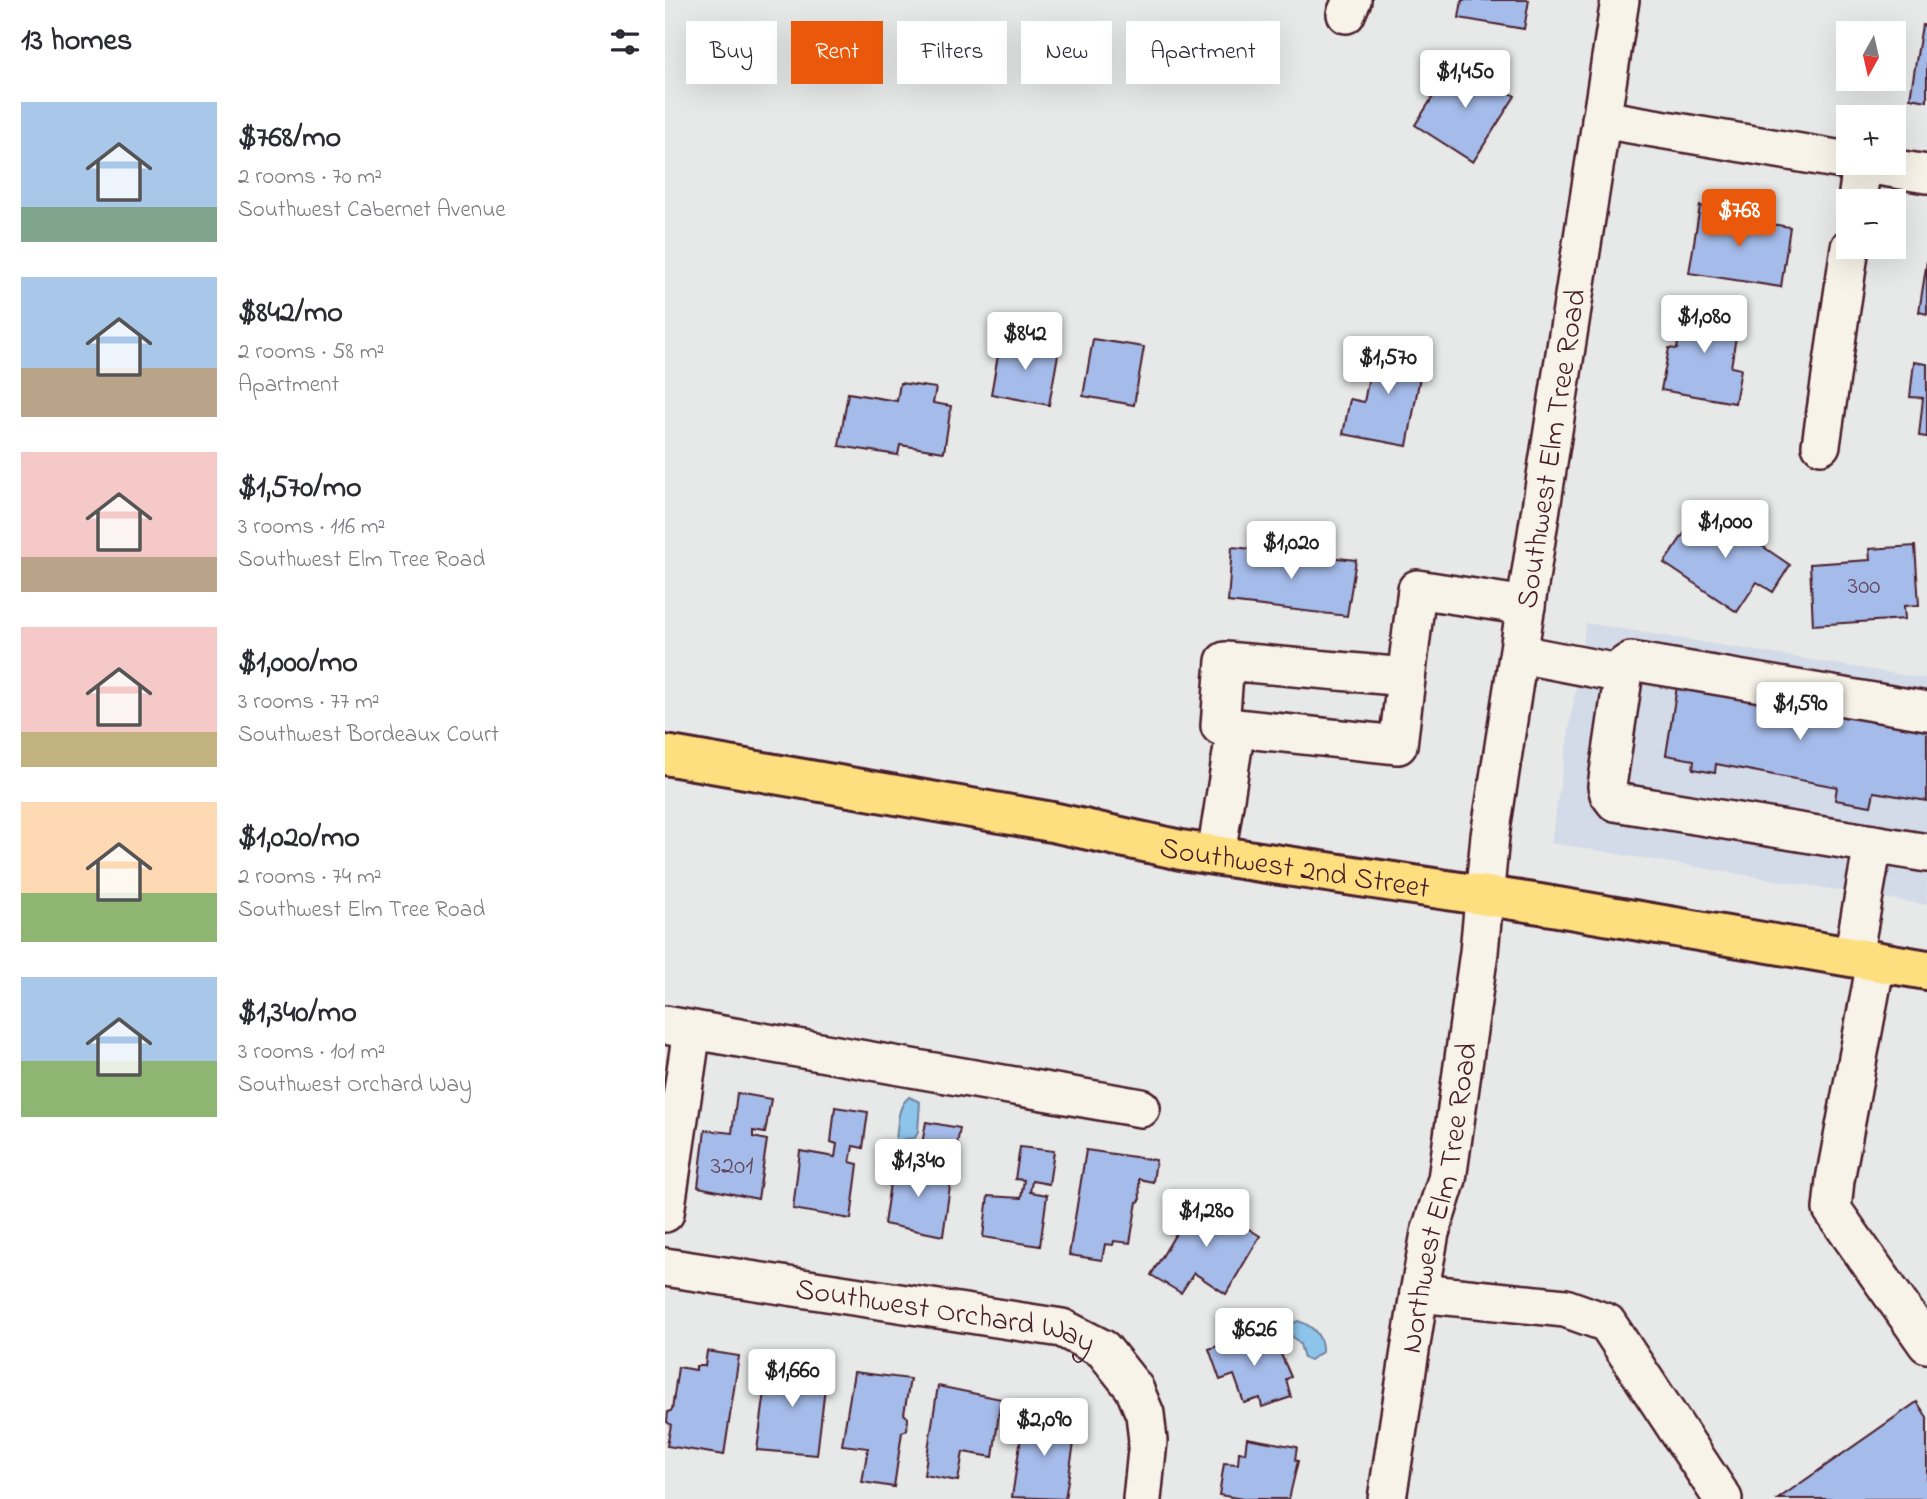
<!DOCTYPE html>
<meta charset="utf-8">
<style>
body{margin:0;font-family:"Indie Flower",sans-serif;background:#f2f2f3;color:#2b2b33;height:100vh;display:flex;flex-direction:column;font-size:26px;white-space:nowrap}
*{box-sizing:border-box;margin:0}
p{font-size:23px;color:#7c7c81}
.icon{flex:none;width:38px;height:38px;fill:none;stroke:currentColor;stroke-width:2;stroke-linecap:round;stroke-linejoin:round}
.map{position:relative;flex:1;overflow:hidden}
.panel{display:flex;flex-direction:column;background:#fff;width:665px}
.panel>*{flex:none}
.guide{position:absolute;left:21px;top:21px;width:665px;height:63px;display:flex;gap:14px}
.needle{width:46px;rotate:188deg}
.buttons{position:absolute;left:1171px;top:21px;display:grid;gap:14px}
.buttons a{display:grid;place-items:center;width:70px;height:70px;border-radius:0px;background:#fff;box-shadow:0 7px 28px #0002;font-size:35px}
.price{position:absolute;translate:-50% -60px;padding:0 16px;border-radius:7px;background:#fff;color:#222;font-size:23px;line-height:46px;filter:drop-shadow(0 2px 4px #0008)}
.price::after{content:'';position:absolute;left:50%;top:42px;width:21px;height:16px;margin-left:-10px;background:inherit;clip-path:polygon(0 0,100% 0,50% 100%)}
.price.selected{background:#ea580c;color:#fff}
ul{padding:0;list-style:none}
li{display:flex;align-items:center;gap:21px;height:175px;padding:0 21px}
li span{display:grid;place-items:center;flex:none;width:196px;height:140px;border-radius:0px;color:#555}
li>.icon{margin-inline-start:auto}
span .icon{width:84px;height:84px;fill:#fffc;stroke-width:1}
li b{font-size:30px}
h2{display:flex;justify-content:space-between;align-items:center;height:84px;padding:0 21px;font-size:30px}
.chip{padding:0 24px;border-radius:0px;background:#fff;box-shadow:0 7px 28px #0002;font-size:24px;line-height:63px}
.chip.selected{background:#ea580c;color:#fff}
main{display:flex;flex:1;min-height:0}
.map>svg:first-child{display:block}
.built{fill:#d3dae8}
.water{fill:#8cc4ea;stroke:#72829e;stroke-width:2}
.building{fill:#a5bbe9;stroke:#4a1f2b;stroke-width:2}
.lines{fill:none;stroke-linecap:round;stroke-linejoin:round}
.minor-casing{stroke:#4a1f2b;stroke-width:42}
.major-casing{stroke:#4a1f2b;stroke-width:44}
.minor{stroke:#f7f3e8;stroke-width:37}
.major{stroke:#fddf80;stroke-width:38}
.labels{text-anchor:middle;stroke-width:7;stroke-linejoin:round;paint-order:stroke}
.number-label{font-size:26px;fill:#61465a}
.street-label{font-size:30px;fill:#4a1f2b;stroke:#f7f3e8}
</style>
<main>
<section class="panel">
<h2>13 homes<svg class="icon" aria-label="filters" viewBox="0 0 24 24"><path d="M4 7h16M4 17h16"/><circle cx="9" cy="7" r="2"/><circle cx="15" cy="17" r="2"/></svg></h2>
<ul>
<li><span style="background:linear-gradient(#a9c7e8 75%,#7fa58c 0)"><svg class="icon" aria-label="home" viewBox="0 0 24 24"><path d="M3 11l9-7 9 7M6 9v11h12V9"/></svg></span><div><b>$768/mo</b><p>2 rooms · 70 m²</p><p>Southwest Cabernet Avenue</p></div></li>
<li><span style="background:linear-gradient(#a9c7e8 65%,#b9a48a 0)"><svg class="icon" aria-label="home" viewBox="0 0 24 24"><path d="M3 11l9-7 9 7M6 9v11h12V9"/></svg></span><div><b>$842/mo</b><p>2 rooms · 58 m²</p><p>Apartment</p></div></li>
<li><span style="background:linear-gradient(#f6c9c9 75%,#b9a48a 0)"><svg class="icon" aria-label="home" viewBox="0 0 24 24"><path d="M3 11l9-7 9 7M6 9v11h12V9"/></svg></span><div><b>$1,570/mo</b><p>3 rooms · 116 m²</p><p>Southwest Elm Tree Road</p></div></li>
<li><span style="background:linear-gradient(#f6c9c9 75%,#c2b280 0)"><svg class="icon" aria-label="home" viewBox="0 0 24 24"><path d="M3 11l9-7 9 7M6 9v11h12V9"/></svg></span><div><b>$1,000/mo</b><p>3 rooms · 77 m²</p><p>Southwest Bordeaux Court</p></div></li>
<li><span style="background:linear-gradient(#ffd9b3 65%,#8fb573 0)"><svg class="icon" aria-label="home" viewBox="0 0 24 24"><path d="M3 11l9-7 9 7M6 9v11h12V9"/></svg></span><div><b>$1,020/mo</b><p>2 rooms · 74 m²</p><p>Southwest Elm Tree Road</p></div></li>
<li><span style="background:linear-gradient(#a9c7e8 60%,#8fb573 0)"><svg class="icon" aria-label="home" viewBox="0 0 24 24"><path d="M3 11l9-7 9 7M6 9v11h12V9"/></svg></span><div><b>$1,340/mo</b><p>3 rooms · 101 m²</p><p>Southwest Orchard Way</p></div></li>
</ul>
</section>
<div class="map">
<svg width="1262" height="1499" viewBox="0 0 1262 1499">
<rect width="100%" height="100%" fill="#e7e8e8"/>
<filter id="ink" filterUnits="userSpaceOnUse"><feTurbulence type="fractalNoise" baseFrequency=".0143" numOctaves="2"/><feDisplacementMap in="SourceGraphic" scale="14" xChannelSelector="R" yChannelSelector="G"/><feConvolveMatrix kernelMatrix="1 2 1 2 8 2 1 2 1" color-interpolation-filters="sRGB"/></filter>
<g filter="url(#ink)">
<!-- built -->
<polygon class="built" points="921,623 1262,679 1262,905 886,843"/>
<!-- water -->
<g class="water">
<path d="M244,1097L255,1102L253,1132L250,1138L239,1139L234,1145L230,1143C234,1130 230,1108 244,1097Z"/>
<path d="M633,1321C647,1325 658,1336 657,1352L645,1360L639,1358L635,1344L624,1333V1325Z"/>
</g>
<!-- building -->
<g class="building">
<polygon points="797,0 864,0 859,29 794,18"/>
<polygon points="1257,25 1262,26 1262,101 1245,98"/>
<polygon points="792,59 850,96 808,162 750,125"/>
<polygon points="1035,206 1057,210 1056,216 1125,227 1116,287 1024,273"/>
<polygon points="1262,261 1262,314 1254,312"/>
<polygon points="1020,302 1075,312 1066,367 1076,369 1070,403 996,390 1004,348 1012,349"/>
<polygon points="336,339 394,349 384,405 326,394"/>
<polygon points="428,339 479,347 469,405 418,396"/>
<polygon points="711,341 760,350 742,446 678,434 685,399 699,402"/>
<polygon points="1249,362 1262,364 1262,437 1254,436 1258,398 1245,397"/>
<polygon points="235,383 271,388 268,403 286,406 279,452 235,445 233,455 174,446 183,393 232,401"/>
<polygon points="1038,506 1125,565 1108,592 1092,582 1072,612 999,563"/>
<polygon points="1250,546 1254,605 1239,606 1240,619 1148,625 1145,564 1205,560 1204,549"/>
<polygon points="567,547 691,560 682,616 563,602"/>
<polygon points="1013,680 1262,722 1262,801 1209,792 1206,806 1170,800 1172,787 1051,764 1050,773 1028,769 1029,760 1001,755"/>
<polygon points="72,1093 106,1099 100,1133 88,1131 88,1137 102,1140 93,1199 33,1187 40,1130 67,1133"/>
<polygon points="170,1107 203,1112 198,1148 188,1146 185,1162 193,1164 186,1219 128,1209 135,1151 170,1157 172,1144 166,1142"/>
<polygon points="261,1122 295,1128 289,1161 255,1155"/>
<polygon points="355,1147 389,1151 384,1184 367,1181 365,1192 382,1195 375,1246 318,1237 323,1196 356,1198 359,1180 350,1179"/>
<polygon points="421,1150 491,1160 488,1182 474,1179 475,1201 472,1202 465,1243 449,1241 448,1245 440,1244 437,1260 404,1255"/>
<polygon points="228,1163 287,1172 278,1236 219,1224"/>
<polygon points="533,1197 595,1236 561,1294 529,1273 516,1293 486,1275"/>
<polygon points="605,1329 626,1377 621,1379 626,1397 597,1407 595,1398 579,1403 569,1375 555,1380 544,1349"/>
<polygon points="42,1351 74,1356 59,1455 2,1446 6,1425 2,1422 3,1412 7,1410 13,1367 31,1370 31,1366 40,1366"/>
<polygon points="104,1362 162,1370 152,1455 92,1450"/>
<polygon points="189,1372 245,1379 239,1414 243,1418 242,1430 237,1432 229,1487 197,1482 203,1448 177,1445"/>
<polygon points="273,1386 336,1399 328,1457 298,1452 293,1481 259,1475"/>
<polygon points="1252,1402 1262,1417 1262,1499 1113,1499"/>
<polygon points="360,1410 391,1417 391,1421 402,1422 400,1429 411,1431 400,1499 347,1497"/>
<polygon points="582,1438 632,1447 630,1460 633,1461 624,1499 578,1499 554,1495 559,1463 573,1464 574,1452 580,1453"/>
</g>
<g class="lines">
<!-- minor casing -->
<g class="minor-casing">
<g id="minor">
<polyline points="681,14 687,0"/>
<polyline points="936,119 1183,161"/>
<polyline points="1193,163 1262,174"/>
<polyline points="1192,201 1197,163"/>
<polyline points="1156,445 1185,247"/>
<polyline points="854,654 958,674"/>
<polyline points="571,728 555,726 560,661 741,677"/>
<polyline points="1208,844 950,802 944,794 942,786 960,665 966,661 1262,711"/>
<polyline points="551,855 571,728 733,745 752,589 861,606"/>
<polyline points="1188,957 1208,844 1262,853"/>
<polyline points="1211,962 1170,1180 1167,1209 1262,1344"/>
<polyline points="0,1025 476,1108"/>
<polyline points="0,1213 27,1030"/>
<path id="s1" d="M0,1267L397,1328L438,1349L469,1388L480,1414L483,1441L477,1499"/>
<polyline points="754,1293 900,1308 942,1323 1058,1499"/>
<path id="s2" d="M722,1499L754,1293L765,1233L782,1179L814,952L825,836L955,0"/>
</g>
</g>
<!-- major casing -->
<g class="major-casing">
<g id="major">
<path id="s3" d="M0,755L387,822L516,850L875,904L1262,970"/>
</g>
</g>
<!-- minor -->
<use href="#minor" class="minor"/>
<!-- major -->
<use href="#major" class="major"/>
</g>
</g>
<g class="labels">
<!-- number labels -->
<g class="number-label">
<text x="1199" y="593">300</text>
<text x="67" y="1173">3201</text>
</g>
<!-- street labels -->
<g class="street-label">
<text dy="10" stroke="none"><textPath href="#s2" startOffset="1064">Southwest Elm Tree Road</textPath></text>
<text dy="10" stroke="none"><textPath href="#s3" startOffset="640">Southwest 2nd Street</textPath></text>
<text dy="10" stroke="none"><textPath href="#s2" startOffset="306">Northwest Elm Tree Road</textPath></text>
<text dy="10" stroke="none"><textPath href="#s1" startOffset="285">Southwest Orchard Way</textPath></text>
</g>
</g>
</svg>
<div class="buttons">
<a><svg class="needle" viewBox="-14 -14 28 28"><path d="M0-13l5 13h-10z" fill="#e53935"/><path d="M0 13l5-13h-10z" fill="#7c7c81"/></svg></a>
<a>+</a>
<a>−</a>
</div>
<b class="price" style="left:800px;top:110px">$1,450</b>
<b class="price selected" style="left:1074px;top:249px">$768</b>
<b class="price" style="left:1039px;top:355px">$1,080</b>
<b class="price" style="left:360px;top:372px">$842</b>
<b class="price" style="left:723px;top:396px">$1,570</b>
<b class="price" style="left:1060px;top:560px">$1,000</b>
<b class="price" style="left:626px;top:581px">$1,020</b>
<b class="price" style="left:1135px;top:742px">$1,590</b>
<b class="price" style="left:253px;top:1199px">$1,340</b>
<b class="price" style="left:541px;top:1249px">$1,280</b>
<b class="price" style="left:589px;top:1368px">$626</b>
<b class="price" style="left:127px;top:1409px">$1,660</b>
<b class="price" style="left:379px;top:1458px">$2,090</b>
<div class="guide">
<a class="chip">Buy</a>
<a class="chip selected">Rent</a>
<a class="chip">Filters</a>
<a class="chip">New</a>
<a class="chip">Apartment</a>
</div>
</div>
</main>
